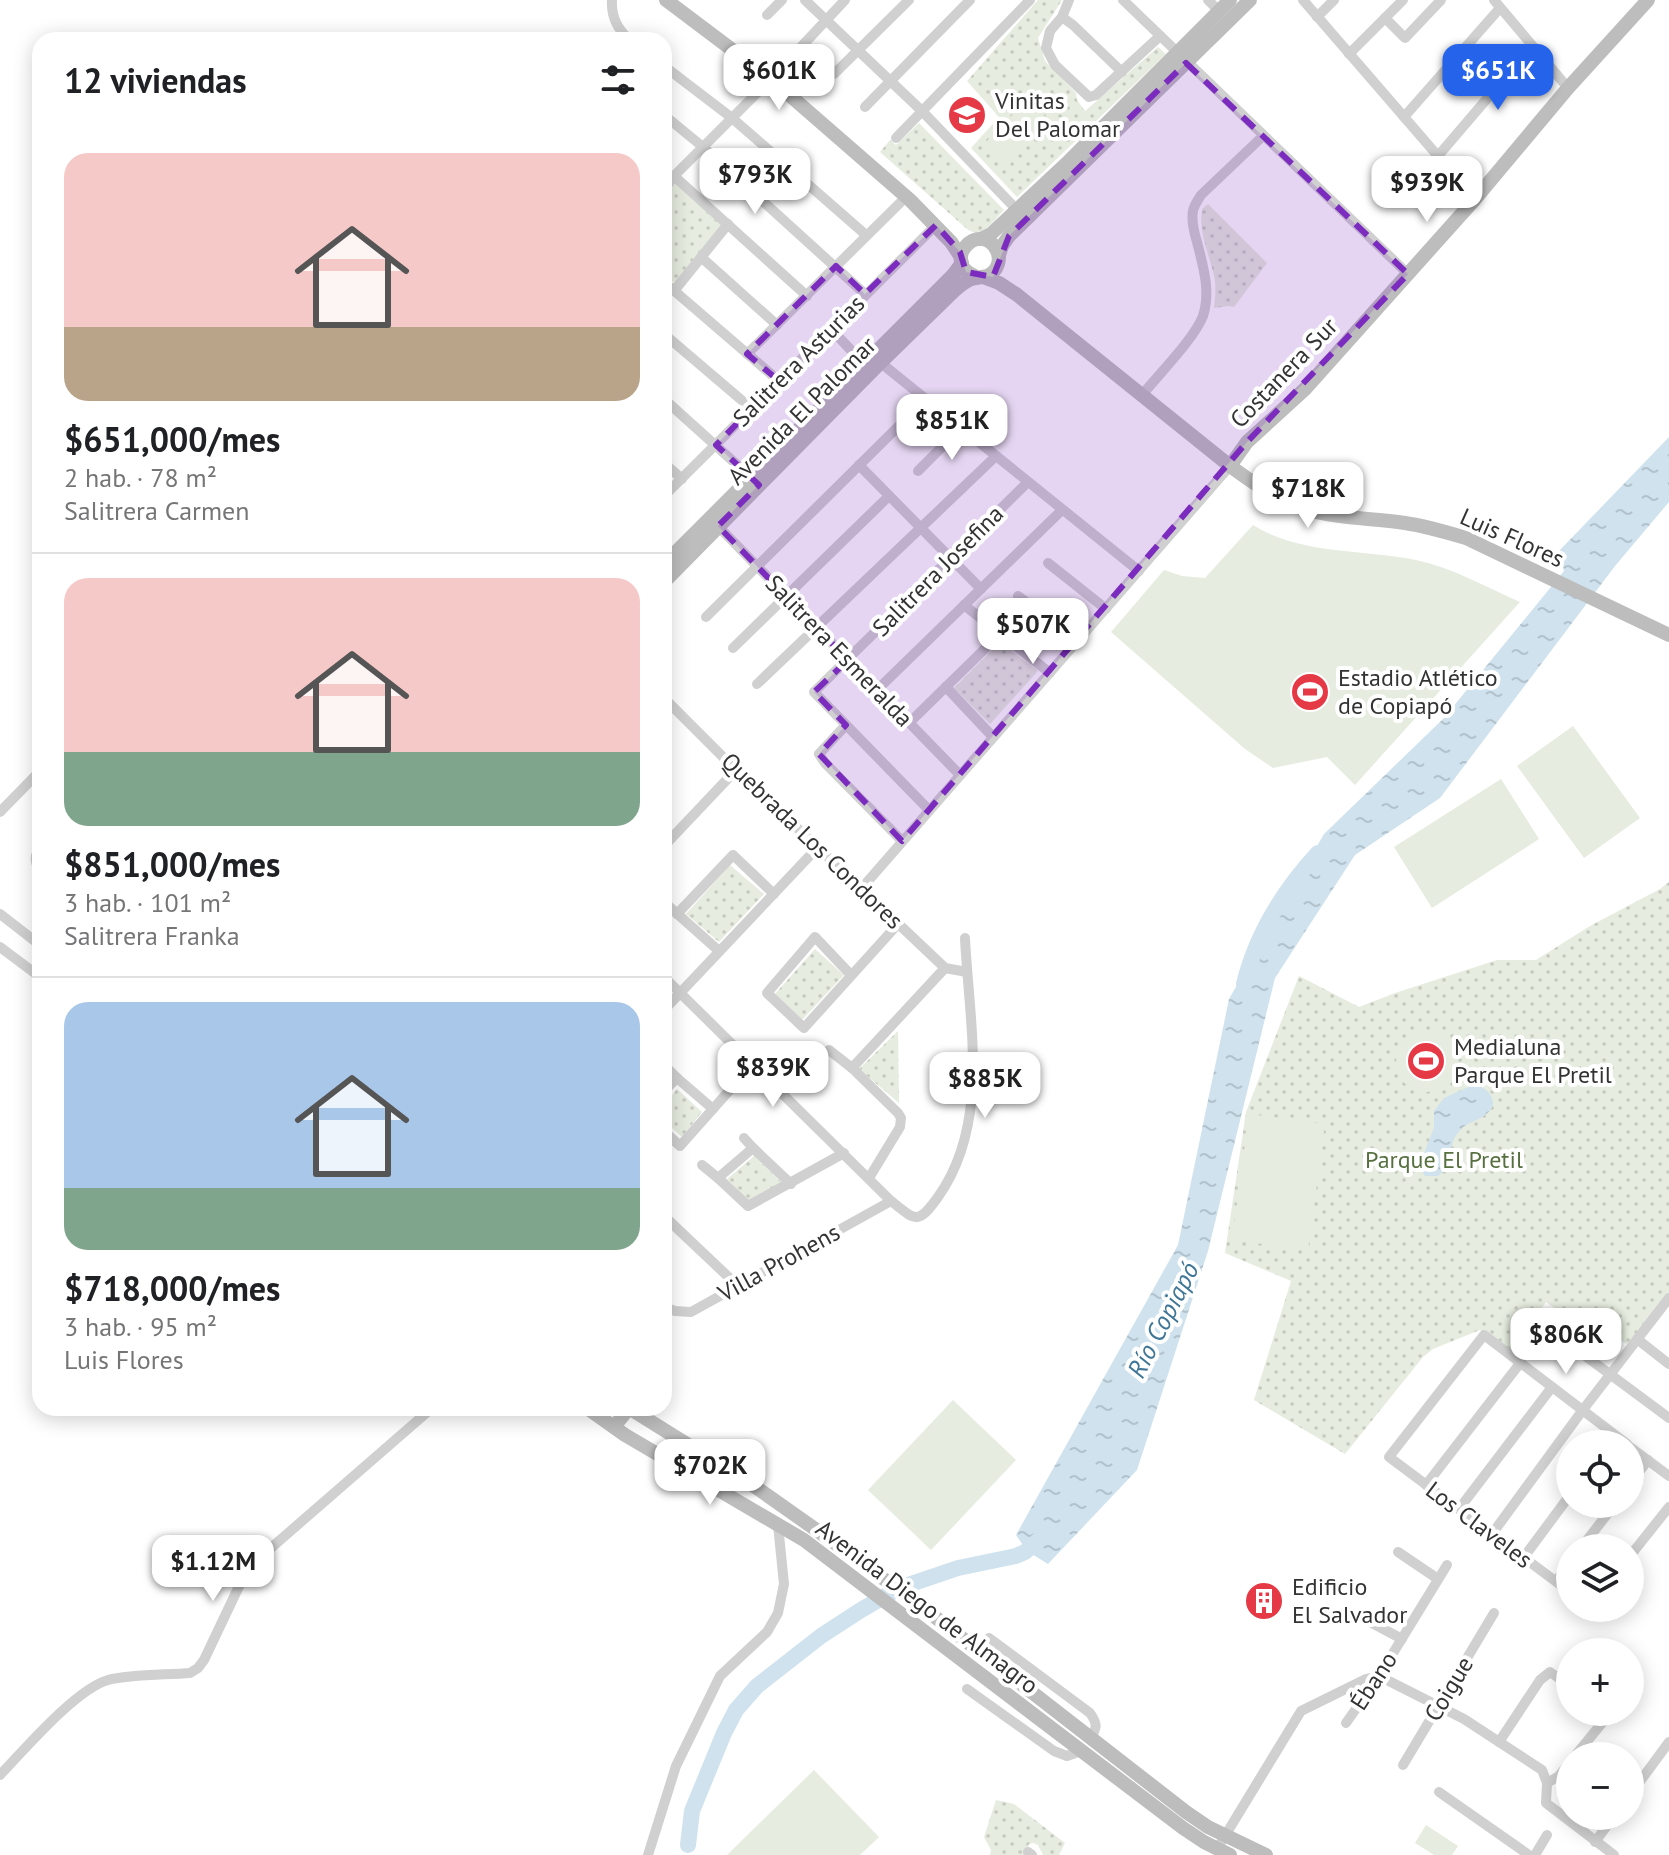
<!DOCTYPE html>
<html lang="es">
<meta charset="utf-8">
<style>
body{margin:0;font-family:"PT Sans",sans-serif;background:#f6f6f6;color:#202124;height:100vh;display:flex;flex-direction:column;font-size:30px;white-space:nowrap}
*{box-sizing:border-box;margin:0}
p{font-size:26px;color:#757577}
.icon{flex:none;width:44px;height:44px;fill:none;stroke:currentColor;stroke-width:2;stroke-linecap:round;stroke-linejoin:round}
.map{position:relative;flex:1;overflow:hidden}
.sheet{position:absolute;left:32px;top:32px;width:640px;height:1384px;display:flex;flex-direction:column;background:#fff;border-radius:24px;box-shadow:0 4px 20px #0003}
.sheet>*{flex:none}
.fabs{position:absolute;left:1556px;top:1430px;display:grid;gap:16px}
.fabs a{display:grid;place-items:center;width:88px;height:88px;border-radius:50%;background:#fff;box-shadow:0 4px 20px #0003;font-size:40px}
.price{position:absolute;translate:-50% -68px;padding:0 18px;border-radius:16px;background:#fff;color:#222;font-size:26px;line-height:52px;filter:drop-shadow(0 2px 4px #0008)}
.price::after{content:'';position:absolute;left:50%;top:48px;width:24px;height:18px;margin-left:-12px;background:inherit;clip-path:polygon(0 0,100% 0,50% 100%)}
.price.active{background:#2563eb;color:#fff}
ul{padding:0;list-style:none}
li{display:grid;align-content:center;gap:16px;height:424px;padding:0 32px}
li+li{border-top:2px solid #e0e0e0}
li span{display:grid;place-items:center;height:248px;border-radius:24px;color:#555}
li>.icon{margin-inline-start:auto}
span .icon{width:144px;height:144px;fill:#fffc;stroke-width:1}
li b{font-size:34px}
h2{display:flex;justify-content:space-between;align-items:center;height:96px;padding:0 32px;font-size:34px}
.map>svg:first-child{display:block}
.park{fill:url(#park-dots)}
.pitch{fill:#e6ecdf}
.water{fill:url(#water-ripples)}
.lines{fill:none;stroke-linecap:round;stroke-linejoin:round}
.river{stroke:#cfe2ee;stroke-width:16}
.street{stroke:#d0d0d0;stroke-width:10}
.secondary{stroke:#bdbdbd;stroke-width:14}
.marked{fill:#7b2cbf;fill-opacity:0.2;stroke:#7b2cbf;stroke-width:6;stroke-dasharray:16 10;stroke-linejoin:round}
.labels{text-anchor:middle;stroke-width:8;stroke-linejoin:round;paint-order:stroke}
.poi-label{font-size:24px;fill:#333;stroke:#fff;text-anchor:start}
.street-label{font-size:24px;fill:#333;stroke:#fff}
.park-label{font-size:24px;fill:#56703f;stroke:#fff}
.water-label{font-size:26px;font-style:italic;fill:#3f7597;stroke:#fff}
</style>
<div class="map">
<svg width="1669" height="1855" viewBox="0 0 1669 1855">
<defs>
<pattern id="park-dots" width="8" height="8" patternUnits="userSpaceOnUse" patternTransform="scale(2)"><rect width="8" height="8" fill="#e6ecdf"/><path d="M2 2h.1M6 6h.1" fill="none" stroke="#c6cbc0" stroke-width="1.8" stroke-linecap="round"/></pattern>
<pattern id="water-ripples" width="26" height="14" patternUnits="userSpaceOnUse" patternTransform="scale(2)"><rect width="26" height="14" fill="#cfe2ee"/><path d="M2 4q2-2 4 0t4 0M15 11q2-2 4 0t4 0" fill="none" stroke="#b2c2cd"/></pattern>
</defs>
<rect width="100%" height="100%" fill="#fff"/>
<!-- park -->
<g class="park">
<polygon points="1038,0 1062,0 1038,38 1045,61 1076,93 1077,100 1085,111 1158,47 1166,54 1017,197 971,148 999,117 967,81"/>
<path d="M919,123L1004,210C994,220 982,240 967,229L880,152L890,140L896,145Z"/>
<polygon points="676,182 723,223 675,283 664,275 664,265 667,193"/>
<path d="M1208,204L1267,263L1234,307L1229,306L1214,308C1215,299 1216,290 1215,281C1211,257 1198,234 1202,209Z"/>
<polygon points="1000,642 1038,671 990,724 954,688"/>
<polygon points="730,865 764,894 719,942 686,914"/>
<polygon points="1669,882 1669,1292 1628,1345 1598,1325 1590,1333 1546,1302 1511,1350 1480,1330 1433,1349 1423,1357 1345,1454 1254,1400 1291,1281 1225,1253 1246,1112 1299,976 1359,1007 1395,993 1497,960 1536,960 1590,926 1660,889"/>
<polygon points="815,949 844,975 802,1020 775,994"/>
<polygon points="898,1031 899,1103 859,1069"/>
<polygon points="677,1089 702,1112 682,1137 664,1121 664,1105"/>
<polygon points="754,1156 782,1183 749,1201 727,1179"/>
<polygon points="996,1800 1014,1804 1065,1843 1059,1855 1043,1855 1038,1845 1033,1843 1029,1844 1024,1855 990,1855 991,1850 984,1837"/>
</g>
<!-- pitch -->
<g class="pitch">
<polygon points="1028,99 1051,122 1007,167 984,144"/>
<path d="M1253,525C1301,555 1363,549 1416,560C1453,568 1486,587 1520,602L1355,785L1327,757L1273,768L1245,749L1111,632L1164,570L1182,576L1205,578Z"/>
<polygon points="1573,726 1640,818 1584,858 1517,766"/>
<polygon points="1501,779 1539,839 1432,908 1394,847"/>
<circle cx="1426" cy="1062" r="30"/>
<polygon points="1249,1114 1325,1124 1308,1250 1232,1240"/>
<polygon points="953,1400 1016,1460 931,1550 868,1490"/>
<polygon points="814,1770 879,1837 860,1855 727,1855"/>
<polygon points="1426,1825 1458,1846 1452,1855 1434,1855 1415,1843"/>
</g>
<!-- water -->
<g class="water">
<polygon points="1669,437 1669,502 1615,566 1440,798 1355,855 1275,978 1208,1251 1137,1470 1048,1564 1027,1551 1016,1535 1178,1245 1229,999 1324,834 1443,719 1564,571 1558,552"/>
<path d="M1473,1085C1479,1086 1485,1088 1489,1093C1504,1113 1473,1120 1463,1127C1462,1128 1456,1135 1455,1137C1450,1146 1451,1158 1446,1167C1444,1171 1441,1173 1438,1176H1425L1419,1166L1434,1128V1111L1444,1098Z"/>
</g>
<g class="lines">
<!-- river -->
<g class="river">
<path d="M1244,984C1256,935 1284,890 1318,853"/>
<polyline points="688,1845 692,1811 724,1733 736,1710 757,1686 821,1636 861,1610 899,1588 958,1568 1016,1556 1025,1552 1041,1538"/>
</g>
<!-- street -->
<g class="street">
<path d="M612,0C611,16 618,30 630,40"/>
<polyline points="805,0 922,111 1017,210"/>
<polyline points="1069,0 1062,17 1050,31 1046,48 1055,65 1089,97 1096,95 1160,36"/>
<polyline points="1123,0 1408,274"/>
<polyline points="1208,0 1219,11"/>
<polyline points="1303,0 1475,199"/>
<polyline points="1494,0 1568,88"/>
<polyline points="767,15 782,0"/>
<polyline points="1062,17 1073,25 1122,72"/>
<polyline points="1317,17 1334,0"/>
<polyline points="1385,18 1405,38 1441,0"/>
<polyline points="1349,54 1403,0"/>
<polyline points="664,66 732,118 866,235"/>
<polyline points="834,74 909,0"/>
<polyline points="865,107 970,0"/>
<polyline points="664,115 703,147 865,294"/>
<polyline points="1404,117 1500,8"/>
<polyline points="896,138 1030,0"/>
<polyline points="1438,156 1532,46"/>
<polyline points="674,176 807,296"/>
<polyline points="664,190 674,176 771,79 845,0"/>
<polyline points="701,257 777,325"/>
<polyline points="664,282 779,381"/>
<polyline points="674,291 728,224"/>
<polyline points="831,329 864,364"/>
<polyline points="664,334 752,409"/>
<polyline points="747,354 906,197"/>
<polyline points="876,359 1139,571"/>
<path d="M1142,395C1159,374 1194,339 1203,316C1211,291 1203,266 1197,242C1194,232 1191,221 1193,211C1194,205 1198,200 1201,195L1263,136"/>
<polyline points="664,399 755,481"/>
<polyline points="664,463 682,479"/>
<polyline points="859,465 981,589"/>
<polyline points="918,471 961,428"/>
<polyline points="664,496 936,225"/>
<polyline points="718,526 960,775"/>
<polyline points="1048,563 1106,609"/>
<polyline points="1018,596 1078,641"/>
<polyline points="964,605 1050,673"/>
<polyline points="706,617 925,400"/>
<polyline points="733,648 889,496"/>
<polyline points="757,684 996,456"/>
<polyline points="946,687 993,737"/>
<polyline points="877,690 1062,510"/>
<polyline points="664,698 736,770 945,968 967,972"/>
<polyline points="909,723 1000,634"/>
<polyline points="846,725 819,754 825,763 902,841"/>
<polyline points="929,810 814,692 1028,482"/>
<polyline points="0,812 40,771"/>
<polyline points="664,846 736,770"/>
<path d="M40,849C33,856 35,863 40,871"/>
<polyline points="861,889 1230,466"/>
<polyline points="664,902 719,951"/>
<polyline points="0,914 40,945"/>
<polyline points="677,914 733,855 774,894"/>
<polyline points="0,947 40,977"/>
<polyline points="851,975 815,937 767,993 804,1028 898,924"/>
<path d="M664,977L891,1201C916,1221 918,1225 938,1197C991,1123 969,1022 965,938"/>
<polyline points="664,1010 818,847"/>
<polyline points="829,1050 852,1068"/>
<polyline points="667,1068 677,1078"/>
<polyline points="664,1091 677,1078 713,1109"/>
<polyline points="664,1131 680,1146 752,1065"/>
<polyline points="744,1138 753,1148"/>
<polyline points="702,1165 718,1178"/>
<polyline points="869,1178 900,1127 901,1118 898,1113 852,1068 945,968"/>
<polyline points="791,1184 753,1148 718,1178 748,1206 844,1153"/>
<polyline points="664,1216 738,1286"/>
<polyline points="664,1307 675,1311 691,1312 891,1201"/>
<polyline points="1549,1329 1669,1418"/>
<polyline points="1637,1339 1669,1364"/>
<polyline points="1630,1447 1669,1476"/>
<polyline points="1630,1484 1648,1460"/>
<polyline points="1426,1485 1521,1362"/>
<polyline points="1459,1509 1552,1387"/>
<polyline points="1492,1534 1582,1411 1669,1298"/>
<polyline points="1581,1548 1615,1504"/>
<polyline points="1398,1552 1438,1579"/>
<polyline points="1630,1556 1669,1507"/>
<polyline points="1524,1557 1570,1495"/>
<polyline points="1556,1581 1570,1563"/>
<polyline points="1570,1592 1389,1457 1484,1335 1627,1444"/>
<polyline points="1359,1616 1402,1639"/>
<path d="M989,1638L1090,1713C1097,1723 1098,1728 1090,1738"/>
<polyline points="967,1689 1054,1751 1067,1756 1081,1751"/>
<polyline points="1346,1723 1379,1676 1447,1565"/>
<polyline points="1499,1742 1540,1680 1550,1672 1570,1686"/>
<polyline points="1575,1756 1602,1723 1601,1712"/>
<polyline points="1403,1765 1494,1613"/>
<path d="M0,1775C24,1750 76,1689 108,1680C131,1674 165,1675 190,1673L198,1668L204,1660L242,1580L256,1561L432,1408"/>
<polyline points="1547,1783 1559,1776 1570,1762"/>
<polyline points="1439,1792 1529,1855"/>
<polyline points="1630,1795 1669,1742"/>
<polyline points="1595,1842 1614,1816"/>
<polyline points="1217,1849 1301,1711 1366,1679 1379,1676 1464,1719 1542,1770 1547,1783 1546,1803 1614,1855"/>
<polyline points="1028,1852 1032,1855"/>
<polyline points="648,1855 676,1766 720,1676 767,1632 778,1613 784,1584 778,1525"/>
<polyline points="1535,1855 1547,1835"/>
</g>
<!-- secondary -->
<g class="secondary">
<polyline points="666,0 771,79 910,200 951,242 961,257"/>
<polyline points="981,239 991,234 1069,161 1230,0"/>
<polyline points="999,255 1002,246 1009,236 1250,0"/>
<path d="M983,277L999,283L1016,294L1230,466C1255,484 1281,504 1312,511C1342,519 1374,518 1405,523C1426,526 1446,532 1466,538L1669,635"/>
<polyline points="1230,466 1247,442 1305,389 1475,199 1568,88 1648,0"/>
<polyline points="664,564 953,275 962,263"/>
<path d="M664,582L880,363L954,291C958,287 963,283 969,280C975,277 981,278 987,276C998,271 1002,259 996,249C979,219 938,263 977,277"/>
<polyline points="587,1408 625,1435 804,1540 1183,1828 1204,1842 1230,1855"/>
<polyline points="614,1427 629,1408 754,1486 842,1548 935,1617 1186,1812 1208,1827 1266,1855"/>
</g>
</g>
<!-- marked area -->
<path class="marked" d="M1186,63L1408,274L1247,442L902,841L819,754L846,725L814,692L848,660L718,526L759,485L716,445L779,381L747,354L836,266L865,294L936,225L960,252L966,272L993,277L1009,236Z"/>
<!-- icons -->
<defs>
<g id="school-disc" transform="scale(2)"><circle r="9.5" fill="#e63946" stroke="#fff"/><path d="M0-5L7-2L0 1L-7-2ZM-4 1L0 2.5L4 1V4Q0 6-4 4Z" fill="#fff"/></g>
<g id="stadium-disc" transform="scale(2)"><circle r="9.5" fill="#e63946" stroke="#fff"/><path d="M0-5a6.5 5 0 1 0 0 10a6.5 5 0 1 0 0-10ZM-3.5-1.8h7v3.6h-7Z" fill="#fff"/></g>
<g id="building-disc" transform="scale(2)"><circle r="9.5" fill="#e63946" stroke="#fff"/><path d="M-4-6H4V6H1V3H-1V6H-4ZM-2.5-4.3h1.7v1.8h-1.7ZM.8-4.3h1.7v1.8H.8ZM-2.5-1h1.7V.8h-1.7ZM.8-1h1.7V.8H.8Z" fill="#fff"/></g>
</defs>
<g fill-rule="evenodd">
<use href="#school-disc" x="967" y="115"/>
<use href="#stadium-disc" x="1310" y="692"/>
<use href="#stadium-disc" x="1426" y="1061"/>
<use href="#building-disc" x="1264" y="1601"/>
</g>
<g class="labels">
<!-- poi labels -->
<g class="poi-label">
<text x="995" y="109">Vinitas<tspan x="995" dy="28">Del Palomar</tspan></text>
<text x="1338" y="686">Estadio Atlético<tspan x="1338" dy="28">de Copiapó</tspan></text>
<text x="1454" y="1055">Medialuna<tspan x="1454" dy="28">Parque El Pretil</tspan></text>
<text x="1292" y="1595">Edificio<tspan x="1292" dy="28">El Salvador</tspan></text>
</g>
<!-- street labels -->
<g class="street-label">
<text transform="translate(799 361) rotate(-45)" y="8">Salitrera Asturias</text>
<text transform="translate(1284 373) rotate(-46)" y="8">Costanera Sur</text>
<text transform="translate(802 411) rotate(-45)" y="8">Avenida El Palomar</text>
<text transform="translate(1512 538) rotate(24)" y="8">Luis Flores</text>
<text transform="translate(938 571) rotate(-45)" y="8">Salitrera Josefina</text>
<text transform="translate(839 651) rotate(46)" y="8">Salitrera Esmeralda</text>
<text transform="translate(812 841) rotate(44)" y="8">Quebrada Los Condores</text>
<text transform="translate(779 1263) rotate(-29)" y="8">Villa Prohens</text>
<text transform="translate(1479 1525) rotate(37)" y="8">Los Claveles</text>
<text transform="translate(927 1607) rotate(37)" y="8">Avenida Diego de Almagro</text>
<text transform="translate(1374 1681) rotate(-57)" y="8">Ébano</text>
<text transform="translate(1449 1689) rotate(-59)" y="8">Coigue</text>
</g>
<!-- park labels -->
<g class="park-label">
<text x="1444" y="1168">Parque El Pretil</text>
</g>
<!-- water labels -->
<g class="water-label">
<text transform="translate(1163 1320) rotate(-63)" y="9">Río Copiapó</text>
</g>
</g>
</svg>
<div class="fabs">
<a><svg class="icon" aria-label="locate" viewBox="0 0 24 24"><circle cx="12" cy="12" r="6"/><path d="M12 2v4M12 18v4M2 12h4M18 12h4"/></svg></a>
<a><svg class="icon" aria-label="layers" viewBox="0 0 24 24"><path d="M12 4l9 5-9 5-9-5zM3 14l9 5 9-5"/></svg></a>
<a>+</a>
<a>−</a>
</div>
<b class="price" style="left:779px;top:112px">$601K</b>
<b class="price active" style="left:1498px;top:112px">$651K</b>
<b class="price" style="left:755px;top:216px">$793K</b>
<b class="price" style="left:1427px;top:224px">$939K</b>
<b class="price" style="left:952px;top:462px">$851K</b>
<b class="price" style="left:1308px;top:530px">$718K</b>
<b class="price" style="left:1033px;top:666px">$507K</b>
<b class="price" style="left:773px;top:1109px">$839K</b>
<b class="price" style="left:985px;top:1120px">$885K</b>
<b class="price" style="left:1566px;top:1376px">$806K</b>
<b class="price" style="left:710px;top:1507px">$702K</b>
<b class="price" style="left:213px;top:1603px">$1.12M</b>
<section class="sheet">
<h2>12 viviendas<svg class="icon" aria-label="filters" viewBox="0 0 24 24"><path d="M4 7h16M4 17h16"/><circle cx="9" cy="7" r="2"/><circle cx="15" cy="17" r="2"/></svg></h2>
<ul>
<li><span style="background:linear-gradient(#f6c9c9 70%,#b9a48a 0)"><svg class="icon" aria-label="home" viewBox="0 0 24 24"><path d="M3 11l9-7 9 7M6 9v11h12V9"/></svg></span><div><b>$651,000/mes</b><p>2 hab. · 78 m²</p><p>Salitrera Carmen</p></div></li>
<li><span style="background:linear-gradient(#f6c9c9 70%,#7fa58c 0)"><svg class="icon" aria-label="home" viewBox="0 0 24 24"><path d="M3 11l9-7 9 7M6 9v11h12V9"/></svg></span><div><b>$851,000/mes</b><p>3 hab. · 101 m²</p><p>Salitrera Franka</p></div></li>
<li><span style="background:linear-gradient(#a9c7e8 75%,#7fa58c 0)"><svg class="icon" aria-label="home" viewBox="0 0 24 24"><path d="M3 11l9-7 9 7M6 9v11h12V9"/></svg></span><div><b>$718,000/mes</b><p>3 hab. · 95 m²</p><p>Luis Flores</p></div></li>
</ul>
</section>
</div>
